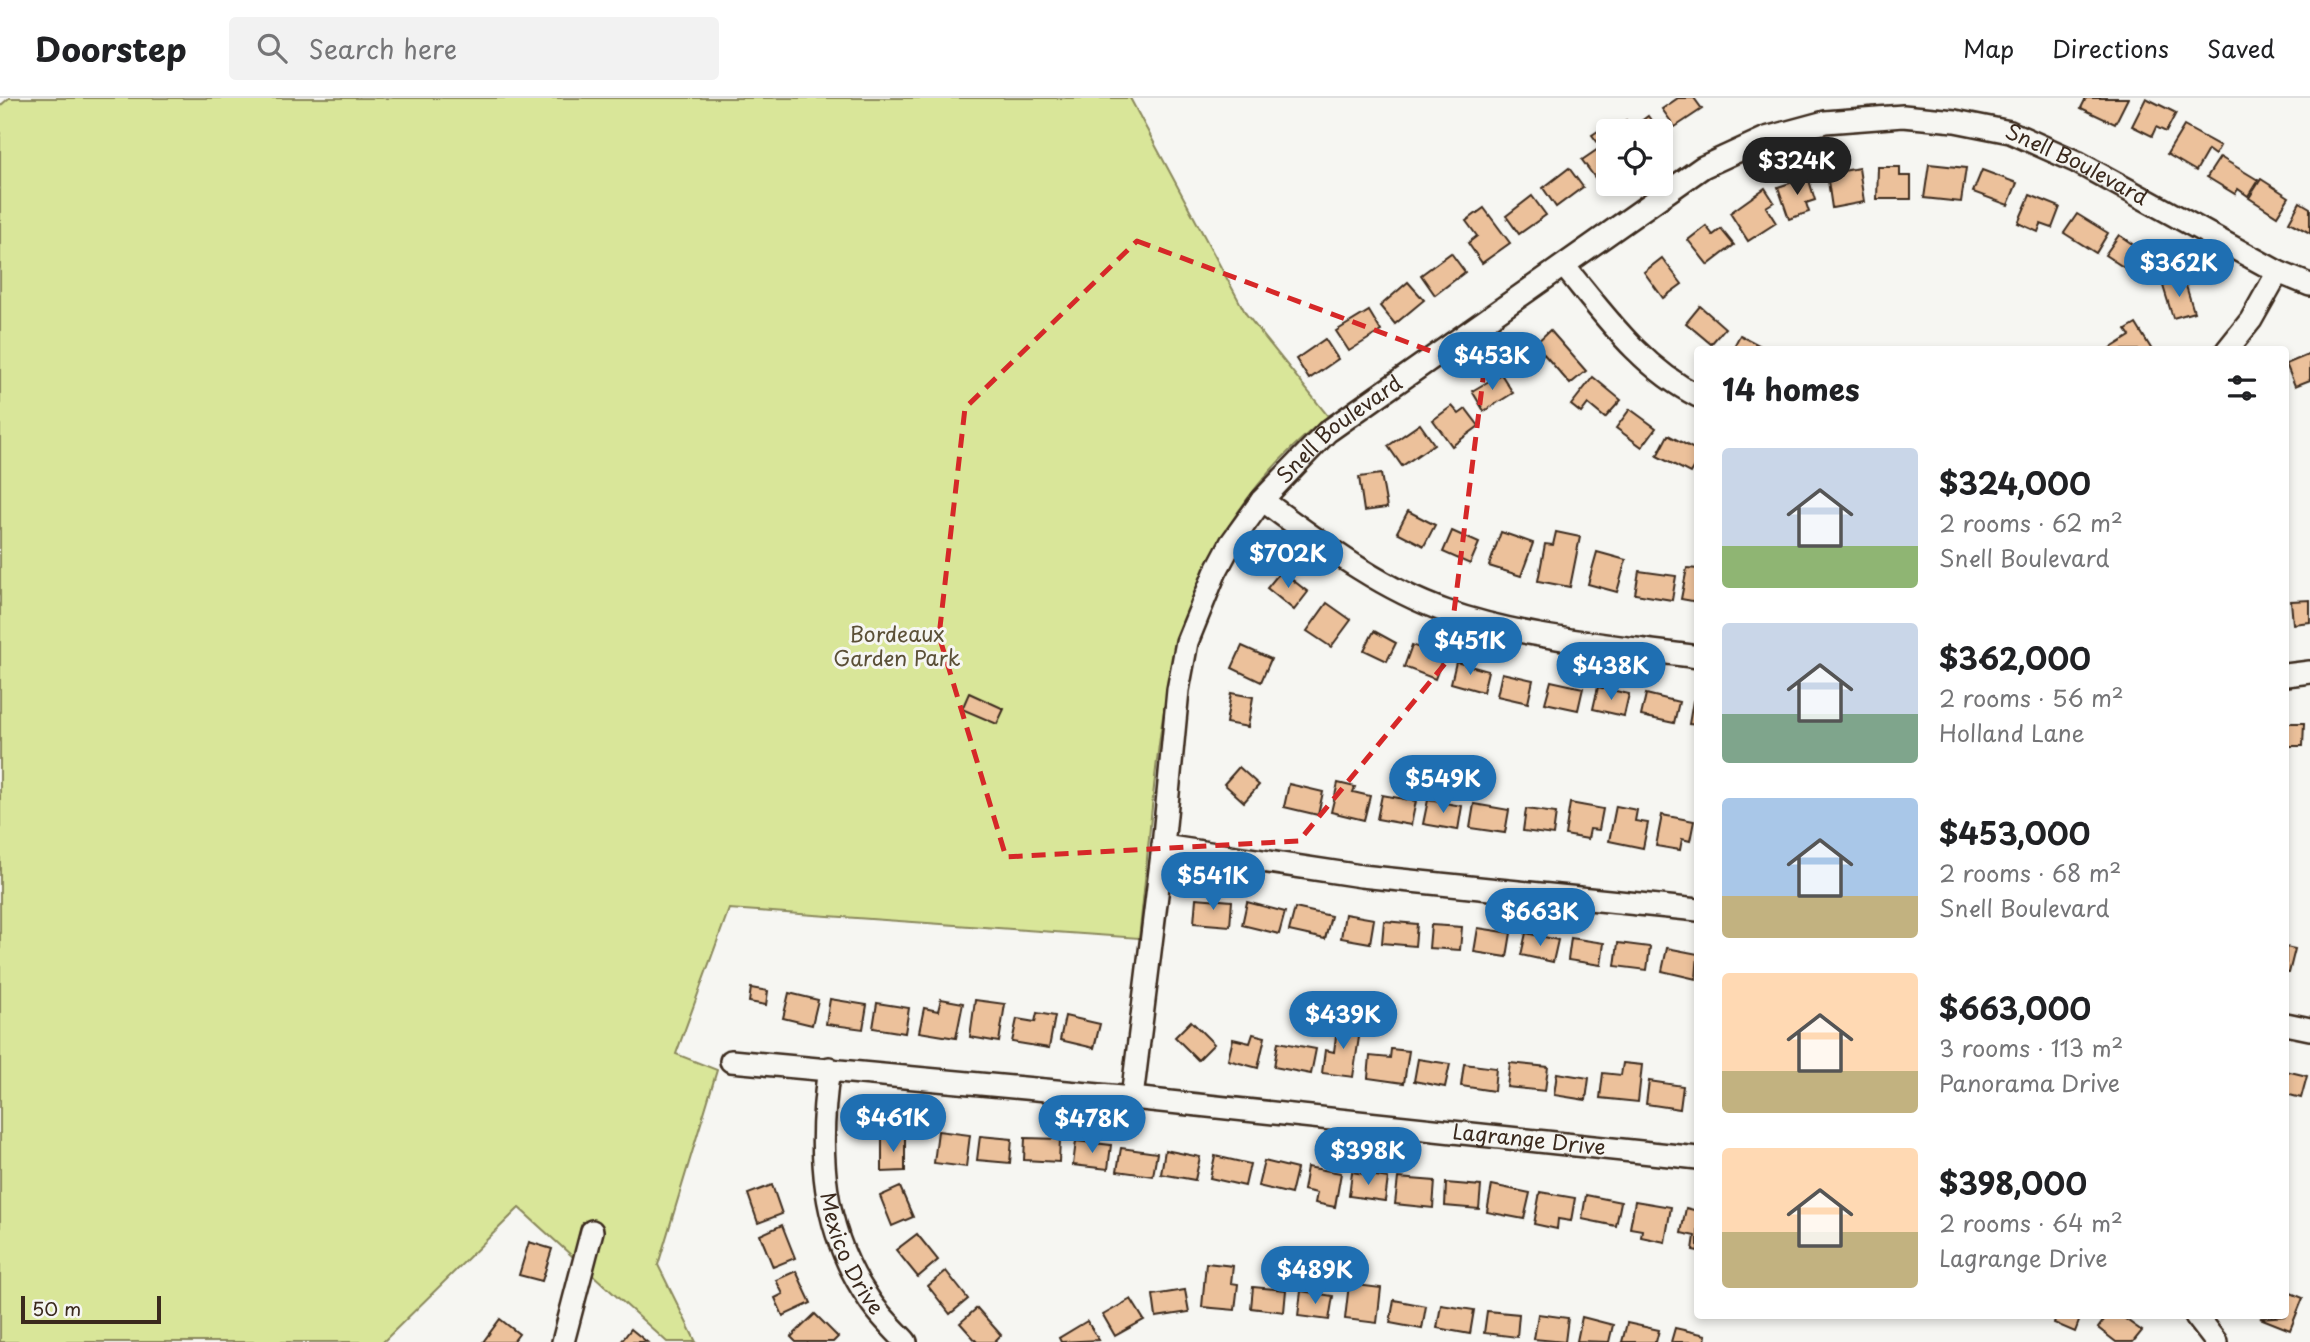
<!DOCTYPE html>
<meta charset="utf-8">
<style>
body{margin:0;font-family:"Playpen Sans",sans-serif;background:#f2f2f2;color:#202124;height:100vh;display:flex;flex-direction:column;font-size:26px;white-space:nowrap}
*{box-sizing:border-box;margin:0}
p{font-size:23px;color:#757577}
.icon{flex:none;width:38px;height:38px;fill:none;stroke:currentColor;stroke-width:2;stroke-linecap:round;stroke-linejoin:round}
.map{position:relative;flex:1;overflow:hidden}
.details{position:absolute;left:1694px;top:248px;width:595px;height:973px;display:flex;flex-direction:column;background:#fff;border-radius:7px;box-shadow:0 4px 10px #0003}
.details>*{flex:none}
.fabs{position:absolute;left:1596px;top:21px;display:grid;gap:14px}
.fabs a{display:grid;place-items:center;width:77px;height:77px;border-radius:7px;background:#fff;box-shadow:0 4px 10px #0003;font-size:35px}
.scale{position:absolute;left:21px;bottom:18px;width:140px;box-sizing:border-box;padding-left:7px;border:4px solid #3b2a1e;border-top:0;font-size:19px;line-height:24px;white-space:nowrap;color:#3b2a1e;-webkit-text-stroke:5px #f6f6f2;paint-order:stroke}
.price{position:absolute;translate:-50% -60px;padding:0 16px;border-radius:24px;background:#1f6fb2;color:#fff;font-size:23px;line-height:46px;filter:drop-shadow(0 2px 4px #0008)}
.price::after{content:'';position:absolute;left:50%;top:42px;width:21px;height:16px;margin-left:-10px;background:inherit;clip-path:polygon(0 0,100% 0,50% 100%)}
.price.active{background:#222;color:#fff}
ul{padding:0;list-style:none}
li{display:flex;align-items:center;gap:21px;height:175px;padding:0 28px}
li span{display:grid;place-items:center;flex:none;width:196px;height:140px;border-radius:7px;color:#555}
li>.icon{margin-inline-start:auto}
span .icon{width:84px;height:84px;fill:#fffc;stroke-width:1}
li b{font-size:30px}
h2{display:flex;justify-content:space-between;align-items:center;height:84px;padding:0 28px;font-size:30px}
header{display:flex;align-items:center;gap:42px;box-sizing:border-box;height:98px;padding:0 35px;background:#fff;border-bottom:2px solid #e0e0e0}
header strong{font-size:33px}
nav{display:flex;gap:38px;margin-inline-start:auto;font-size:24px}
.search{width:490px;height:63px;background:#f2f2f2;display:flex;align-items:center;gap:18px;box-sizing:border-box;padding:0 24px;border-radius:7px;color:#757577;font-size:26px}
.map>svg:first-child{display:block}
.green{fill:#d9e699;stroke:#8a885c;stroke-width:2}
.building{fill:#ecc19b;stroke:#3b2a1e;stroke-width:2}
.lines{fill:none;stroke-linecap:round;stroke-linejoin:round}
.minor-casing{stroke:#3b2a1e;stroke-width:26}
.minor{stroke:#f6f6f2;stroke-width:21}
.marked{fill:none;stroke:#d62828;stroke-width:5;stroke-dasharray:14 9;stroke-linejoin:round}
.labels{text-anchor:middle;stroke-width:6;stroke-linejoin:round;paint-order:stroke}
.street-label{font-size:21px;fill:#3b2a1e;stroke:#f6f6f2}
.park-label{font-size:21px;fill:#5b5037;stroke:#f6f6f2}
</style>
<header>
<strong>Doorstep</strong>
<div class="search"><svg class="icon" aria-label="search" viewBox="0 0 24 24"><circle cx="10" cy="10" r="6"/><path d="M15 15l6 6"/></svg>Search here</div>
<nav><a>Map</a><a>Directions</a><a>Saved</a></nav>
</header>
<div class="map">
<svg width="2310" height="1244" viewBox="0 0 2310 1244">
<rect width="100%" height="100%" fill="#f6f6f2"/>
<filter id="ink" filterUnits="userSpaceOnUse"><feTurbulence type="fractalNoise" baseFrequency=".0143" numOctaves="2"/><feDisplacementMap in="SourceGraphic" scale="14" xChannelSelector="R" yChannelSelector="G"/><feConvolveMatrix kernelMatrix="1 2 1 2 8 2 1 2 1" color-interpolation-filters="sRGB"/></filter>
<g filter="url(#ink)">
<!-- green -->
<path class="green" d="M9,0H1130L1246,216L1328,318C1150,462 1163,634 1139,840L729,811L676,956L717,972L658,1167L696,1244H667L519,1110L383,1244H0V8Z"/>
<!-- building -->
<g class="building">
<polygon points="1678,0 1694,0 1702,11 1675,29 1662,11"/>
<polygon points="2086,0 2128,0 2115,26 2081,10"/>
<polygon points="2146,0 2176,15 2166,34 2156,29 2152,38 2132,28"/>
<polygon points="1648,18 1659,33 1618,33 1615,29 1626,22 1632,30"/>
<polygon points="2184,28 2220,48 2215,57 2208,52 2196,73 2167,56"/>
<polygon points="1601,31 1608,41 1608,72 1596,81 1582,62 1601,49 1592,37"/>
<polygon points="2220,59 2258,82 2248,98 2238,91 2235,96 2207,79"/>
<polygon points="1929,66 1966,70 1961,104 1924,100"/>
<polygon points="1878,69 1900,69 1900,78 1911,78 1911,101 1877,101"/>
<polygon points="1569,70 1583,89 1556,109 1543,90"/>
<polygon points="1859,70 1864,104 1832,110 1827,76"/>
<polygon points="1982,72 2017,85 2008,107 1973,94"/>
<polygon points="1808,79 1815,102 1806,105 1809,114 1789,121 1778,89"/>
<polygon points="2261,81 2289,99 2277,118 2249,100"/>
<polygon points="1765,90 1774,104 1766,109 1776,125 1748,143 1730,115"/>
<polygon points="2030,97 2060,109 2052,130 2041,126 2038,134 2018,125"/>
<polygon points="1532,98 1546,117 1519,136 1506,118"/>
<polygon points="2300,104 2310,110 2310,135 2289,124"/>
<polygon points="1484,110 1510,145 1482,165 1468,145 1477,138 1466,123"/>
<polygon points="2077,116 2108,135 2096,155 2064,135"/>
<polygon points="1706,128 1713,137 1721,131 1734,147 1708,167 1688,142"/>
<polygon points="2119,137 2150,158 2137,178 2105,157"/>
<polygon points="1451,155 1465,174 1435,197 1421,177"/>
<polygon points="1662,160 1682,186 1663,200 1644,174"/>
<polygon points="2184,181 2194,214 2173,220 2163,188"/>
<polygon points="1408,184 1424,202 1395,226 1380,208"/>
<polygon points="1700,208 1725,230 1711,246 1686,225"/>
<polygon points="1369,213 1381,233 1349,253 1336,233"/>
<polygon points="2136,226 2152,252 2112,252 2111,250 2130,238 2126,232"/>
<polygon points="1550,232 1586,273 1570,286 1535,246"/>
<polygon points="1740,237 1768,252 1732,252"/>
<polygon points="1325,241 1338,261 1309,281 1296,261"/>
<polygon points="2310,256 2310,282 2295,288 2286,266"/>
<polygon points="1501,276 1513,295 1484,313 1472,293"/>
<polygon points="1593,279 1621,302 1605,320 1588,306 1581,315 1571,307"/>
<polygon points="1452,308 1459,316 1466,311 1479,328 1452,348 1433,322"/>
<polygon points="1630,311 1656,330 1642,349 1616,330"/>
<polygon points="1420,326 1434,346 1402,368 1388,348"/>
<polygon points="1668,337 1698,353 1698,361 1690,375 1657,358"/>
<polygon points="1381,376 1387,410 1364,413 1359,379"/>
<polygon points="1408,413 1435,427 1424,448 1397,434"/>
<polygon points="1452,433 1479,445 1470,466 1443,454"/>
<polygon points="1501,434 1533,445 1521,478 1489,468"/>
<polygon points="1556,434 1580,439 1570,489 1538,483 1545,446 1553,447"/>
<polygon points="1597,454 1626,462 1617,494 1588,486"/>
<polygon points="1687,470 1698,471 1698,504 1681,501"/>
<polygon points="1281,473 1308,494 1294,512 1267,490"/>
<polygon points="1639,473 1676,478 1672,502 1635,496"/>
<polygon points="2310,502 2310,524 2293,526 2291,503"/>
<polygon points="1327,505 1351,522 1331,549 1307,533"/>
<polygon points="1374,533 1396,545 1387,563 1364,552"/>
<polygon points="1412,547 1443,559 1435,581 1404,569"/>
<polygon points="1242,548 1271,561 1261,584 1232,570"/>
<polygon points="1456,564 1488,573 1483,594 1451,585"/>
<polygon points="1502,575 1533,582 1528,605 1497,598"/>
<polygon points="1551,583 1583,590 1578,612 1545,605"/>
<polygon points="1598,589 1629,596 1624,618 1593,611"/>
<polygon points="969,595 1004,611 997,626 962,611"/>
<polygon points="1231,595 1253,599 1248,629 1226,625"/>
<polygon points="1646,596 1679,604 1674,625 1641,618"/>
<polygon points="1693,603 1698,604 1698,627 1689,626"/>
<polygon points="2286,625 2304,625 2303,648 2286,648"/>
<polygon points="1239,669 1259,687 1244,704 1224,686"/>
<polygon points="1338,685 1355,689 1353,694 1370,698 1364,722 1331,714"/>
<polygon points="1289,686 1323,694 1318,717 1284,709"/>
<polygon points="1382,697 1416,703 1411,727 1377,721"/>
<polygon points="1428,702 1462,708 1458,732 1423,726"/>
<polygon points="1570,705 1603,711 1599,732 1590,731 1588,741 1565,737"/>
<polygon points="1474,706 1509,712 1505,735 1470,730"/>
<polygon points="1616,708 1637,712 1635,723 1648,725 1643,750 1609,743"/>
<polygon points="1526,711 1556,715 1553,737 1523,733"/>
<polygon points="1662,717 1694,723 1690,743 1682,741 1680,752 1656,748"/>
<polygon points="1196,800 1232,803 1230,828 1194,825"/>
<polygon points="1247,804 1285,814 1279,836 1242,827"/>
<polygon points="1295,810 1331,818 1325,841 1289,833"/>
<polygon points="1345,816 1374,821 1370,845 1341,840"/>
<polygon points="1384,823 1417,826 1415,848 1382,845"/>
<polygon points="1431,827 1462,829 1460,852 1429,850"/>
<polygon points="1478,830 1511,835 1507,859 1474,854"/>
<polygon points="1526,835 1558,842 1553,864 1521,857"/>
<polygon points="1571,840 1604,845 1601,867 1568,862"/>
<polygon points="1618,845 1650,849 1647,872 1615,868"/>
<polygon points="2286,849 2295,851 2289,875 2286,875"/>
<polygon points="1667,850 1698,856 1696,881 1662,873"/>
<polygon points="751,890 768,893 766,907 749,904"/>
<polygon points="789,895 818,902 812,927 783,920"/>
<polygon points="830,901 867,907 863,931 826,926"/>
<polygon points="941,901 963,905 956,940 919,934 924,910 938,913"/>
<polygon points="975,902 1005,906 999,944 970,939"/>
<polygon points="877,905 909,910 905,935 873,930"/>
<polygon points="1037,915 1055,918 1049,950 1012,944 1017,921 1035,924"/>
<polygon points="1065,918 1100,926 1094,950 1060,942"/>
<polygon points="1338,922 1361,926 1353,979 1322,975 1325,952 1334,954"/>
<polygon points="1191,923 1214,946 1198,962 1175,939"/>
<polygon points="1253,936 1265,939 1258,970 1228,962 1233,941 1250,945"/>
<polygon points="1278,944 1316,951 1311,976 1274,969"/>
<polygon points="1391,951 1409,953 1404,985 1368,980 1370,958 1390,960"/>
<polygon points="1418,961 1450,966 1445,989 1414,983"/>
<polygon points="1510,965 1548,969 1545,993 1507,989"/>
<polygon points="1623,965 1642,967 1638,1004 1600,1000 1603,975 1621,977"/>
<polygon points="1464,966 1496,970 1494,993 1461,988"/>
<polygon points="2286,973 2307,978 2301,1000 2286,996"/>
<polygon points="1557,975 1589,980 1586,1002 1554,997"/>
<polygon points="1649,983 1683,988 1680,1011 1646,1006"/>
<polygon points="938,1033 970,1037 966,1069 934,1065"/>
<polygon points="980,1038 1012,1041 1010,1065 977,1062"/>
<polygon points="882,1039 905,1039 905,1073 882,1074"/>
<polygon points="1025,1040 1060,1041 1059,1064 1024,1062"/>
<polygon points="1076,1043 1111,1047 1108,1071 1073,1067"/>
<polygon points="1121,1050 1157,1055 1153,1078 1117,1073"/>
<polygon points="1165,1052 1200,1059 1195,1082 1161,1076"/>
<polygon points="1215,1058 1250,1066 1245,1088 1210,1080"/>
<polygon points="1264,1063 1297,1071 1291,1096 1258,1088"/>
<polygon points="1307,1069 1341,1075 1335,1109 1315,1105 1317,1095 1303,1092"/>
<polygon points="1352,1074 1388,1080 1385,1103 1349,1098"/>
<polygon points="1398,1080 1435,1083 1433,1110 1395,1106"/>
<polygon points="1446,1085 1481,1088 1479,1111 1445,1108"/>
<polygon points="772,1087 782,1116 758,1125 748,1096"/>
<polygon points="1492,1087 1530,1095 1524,1121 1487,1114"/>
<polygon points="900,1089 913,1119 892,1128 880,1098"/>
<polygon points="1540,1094 1575,1100 1571,1123 1558,1121 1557,1131 1534,1126"/>
<polygon points="1586,1097 1621,1104 1616,1128 1582,1121"/>
<polygon points="1635,1103 1671,1109 1665,1144 1641,1139 1642,1132 1630,1130"/>
<polygon points="1686,1110 1698,1113 1698,1153 1693,1152 1695,1138 1681,1135"/>
<polygon points="782,1127 795,1160 773,1169 760,1137"/>
<polygon points="917,1136 938,1162 918,1179 896,1152"/>
<polygon points="529,1144 552,1151 542,1183 519,1177"/>
<polygon points="1206,1165 1233,1168 1231,1185 1238,1186 1235,1212 1202,1209"/>
<polygon points="796,1173 811,1205 783,1218 775,1200 783,1196 776,1182"/>
<polygon points="946,1173 968,1201 950,1216 928,1188"/>
<polygon points="1349,1186 1381,1190 1377,1225 1345,1221"/>
<polygon points="1253,1189 1286,1192 1284,1214 1251,1210"/>
<polygon points="1185,1192 1189,1214 1156,1219 1153,1197"/>
<polygon points="1301,1193 1333,1198 1329,1222 1298,1218"/>
<polygon points="2286,1193 2303,1200 2290,1232 2260,1220 2286,1218"/>
<polygon points="1131,1201 1144,1222 1115,1238 1103,1217"/>
<polygon points="1394,1202 1426,1208 1422,1231 1390,1225"/>
<polygon points="1441,1207 1474,1212 1470,1236 1437,1230"/>
<polygon points="977,1210 1001,1237 994,1244 977,1244 960,1225"/>
<polygon points="1487,1213 1519,1216 1517,1239 1484,1235"/>
<polygon points="815,1216 838,1239 833,1244 796,1244 791,1239"/>
<polygon points="1538,1216 1568,1220 1565,1244 1534,1241"/>
<polygon points="2056,1218 2081,1218 2075,1234 2054,1225"/>
<polygon points="2107,1218 2121,1218 2142,1233 2133,1244 2116,1244 2098,1230"/>
<polygon points="1582,1219 1613,1227 1609,1244 1577,1243"/>
<polygon points="500,1221 519,1236 513,1244 483,1244"/>
<polygon points="1087,1223 1099,1242 1061,1244 1059,1240"/>
<polygon points="1627,1225 1659,1232 1656,1244 1622,1244"/>
<polygon points="1675,1230 1706,1237 1705,1244 1671,1244"/>
<polygon points="631,1231 647,1244 621,1244"/>
</g>
<g class="lines">
<!-- minor casing -->
<g class="minor-casing">
<g id="minor">
<path d="M1564,168C1603,215 1641,270 1698,298"/>
<polyline points="2227,252 2251,222 2278,174"/>
<path d="M1262,402C1320,444 1377,489 1445,513C1525,541 1613,547 1698,559"/>
<polyline points="2286,577 2310,574"/>
<polyline points="1163,748 1361,778 1698,812"/>
<polyline points="2286,926 2310,931"/>
<path id="s1" d="M731,963L1132,1000L1698,1060"/>
<path id="s2" d="M829,970C817,1053 821,1132 870,1203C880,1218 894,1231 906,1244"/>
<path id="s3" d="M1132,1000L1163,748L1178,592L1187,544L1215,475L1231,445L1262,402L1327,334L1703,69L1766,40L1825,24L1903,18L1955,23L2010,34L2077,64L2278,174L2310,187"/>
<polyline points="2196,1218 2216,1244"/>
<polyline points="563,1244 592,1133"/>
</g>
</g>
<!-- minor -->
<use href="#minor" class="minor"/>
</g>
</g>
<!-- marked area -->
<path class="marked" d="M1137,143L1484,273L1448,562L1299,743L1006,759L939,538L965,310Z"/>
<g class="labels">
<!-- street labels -->
<g class="street-label">
<text dy="7" stroke="none"><textPath href="#s3" startOffset="1566">Snell Boulevard</textPath></text>
<text dy="7" stroke="none"><textPath href="#s3" startOffset="726">Snell Boulevard</textPath></text>
<text dy="7" stroke="none"><textPath href="#s1" startOffset="802">Lagrange Drive</textPath></text>
<text dy="7" stroke="none"><textPath href="#s2" startOffset="191">Mexico Drive</textPath></text>
</g>
<!-- park labels -->
<g class="park-label">
<text x="897" y="544">Bordeaux<tspan x="897" dy="24">Garden Park</tspan></text>
</g>
</g>
</svg>
<div class="fabs">
<a><svg class="icon" aria-label="locate" viewBox="0 0 24 24"><circle cx="12" cy="12" r="6"/><path d="M12 2v4M12 18v4M2 12h4M18 12h4"/></svg></a>
</div>
<div class="scale">50 m</div>
<b class="price active" style="left:1797px;top:99px">$324K</b>
<b class="price" style="left:2179px;top:201px">$362K</b>
<b class="price" style="left:1492px;top:294px">$453K</b>
<b class="price" style="left:1288px;top:492px">$702K</b>
<b class="price" style="left:1470px;top:579px">$451K</b>
<b class="price" style="left:1611px;top:604px">$438K</b>
<b class="price" style="left:1443px;top:717px">$549K</b>
<b class="price" style="left:1213px;top:814px">$541K</b>
<b class="price" style="left:1540px;top:850px">$663K</b>
<b class="price" style="left:1343px;top:953px">$439K</b>
<b class="price" style="left:893px;top:1056px">$461K</b>
<b class="price" style="left:1092px;top:1057px">$478K</b>
<b class="price" style="left:1368px;top:1089px">$398K</b>
<b class="price" style="left:1315px;top:1208px">$489K</b>
<section class="details">
<h2>14 homes<svg class="icon" aria-label="filters" viewBox="0 0 24 24"><path d="M4 7h16M4 17h16"/><circle cx="9" cy="7" r="2"/><circle cx="15" cy="17" r="2"/></svg></h2>
<ul>
<li><span style="background:linear-gradient(#c9d6e8 70%,#8fb573 0)"><svg class="icon" aria-label="home" viewBox="0 0 24 24"><path d="M3 11l9-7 9 7M6 9v11h12V9"/></svg></span><div><b>$324,000</b><p>2 rooms · 62 m²</p><p>Snell Boulevard</p></div></li>
<li><span style="background:linear-gradient(#c9d6e8 65%,#7fa58c 0)"><svg class="icon" aria-label="home" viewBox="0 0 24 24"><path d="M3 11l9-7 9 7M6 9v11h12V9"/></svg></span><div><b>$362,000</b><p>2 rooms · 56 m²</p><p>Holland Lane</p></div></li>
<li><span style="background:linear-gradient(#a9c7e8 70%,#c2b280 0)"><svg class="icon" aria-label="home" viewBox="0 0 24 24"><path d="M3 11l9-7 9 7M6 9v11h12V9"/></svg></span><div><b>$453,000</b><p>2 rooms · 68 m²</p><p>Snell Boulevard</p></div></li>
<li><span style="background:linear-gradient(#ffd9b3 70%,#c2b280 0)"><svg class="icon" aria-label="home" viewBox="0 0 24 24"><path d="M3 11l9-7 9 7M6 9v11h12V9"/></svg></span><div><b>$663,000</b><p>3 rooms · 113 m²</p><p>Panorama Drive</p></div></li>
<li><span style="background:linear-gradient(#ffd9b3 60%,#c2b280 0)"><svg class="icon" aria-label="home" viewBox="0 0 24 24"><path d="M3 11l9-7 9 7M6 9v11h12V9"/></svg></span><div><b>$398,000</b><p>2 rooms · 64 m²</p><p>Lagrange Drive</p></div></li>
</ul>
</section>
</div>
